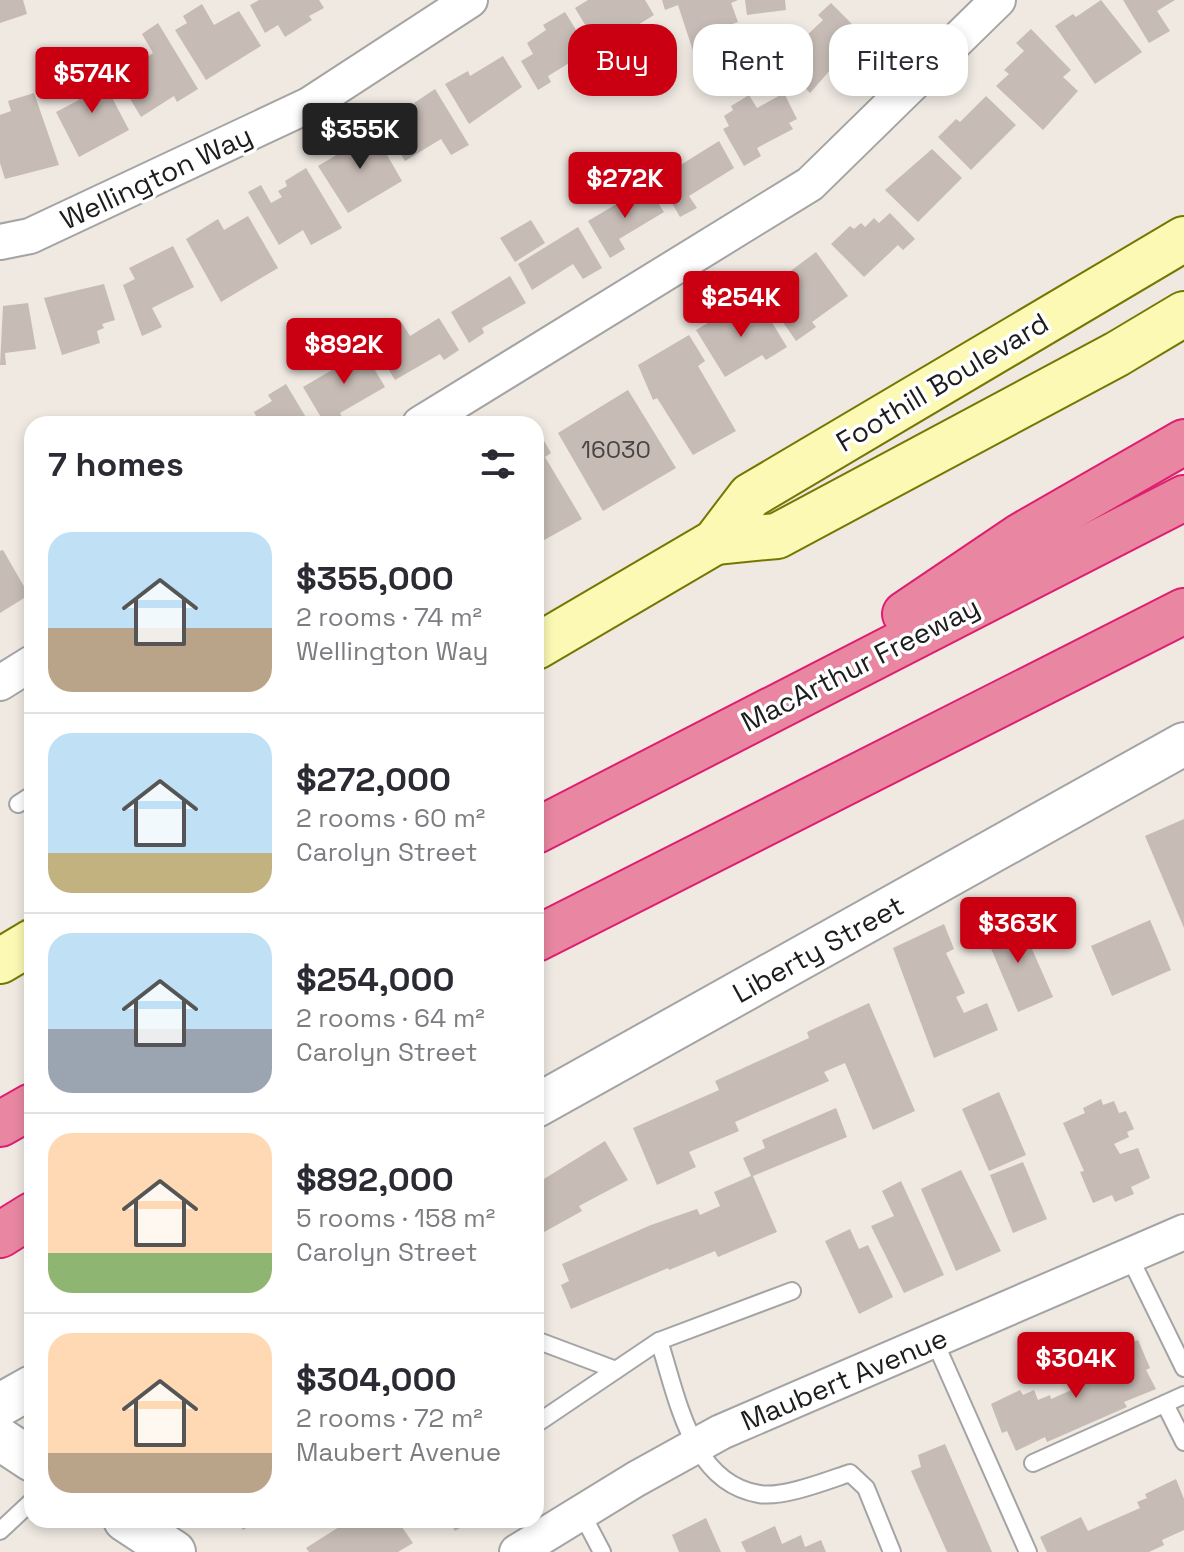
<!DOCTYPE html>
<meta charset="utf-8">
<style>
body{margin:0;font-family:"Space Grotesk",sans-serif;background:#f7f7f7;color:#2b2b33;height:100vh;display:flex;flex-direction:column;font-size:30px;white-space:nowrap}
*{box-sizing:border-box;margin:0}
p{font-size:26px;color:#7c7c81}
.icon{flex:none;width:44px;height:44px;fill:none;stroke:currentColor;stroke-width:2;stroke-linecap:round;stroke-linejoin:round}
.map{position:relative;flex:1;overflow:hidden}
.panel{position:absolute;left:24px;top:416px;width:520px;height:1112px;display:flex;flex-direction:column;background:#fff;border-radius:24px;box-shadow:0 4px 12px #0003}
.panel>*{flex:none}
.banner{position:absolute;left:568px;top:24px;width:496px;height:72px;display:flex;gap:16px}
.price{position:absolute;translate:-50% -68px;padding:0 18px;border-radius:8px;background:#ca0012;color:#fff;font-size:26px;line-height:52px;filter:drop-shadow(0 2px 4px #0008)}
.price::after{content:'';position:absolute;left:50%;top:48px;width:24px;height:18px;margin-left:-12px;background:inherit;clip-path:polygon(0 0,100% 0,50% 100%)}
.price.current{background:#222;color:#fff}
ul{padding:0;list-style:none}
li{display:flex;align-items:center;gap:24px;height:200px;padding:0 24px}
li+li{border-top:2px solid #e1e1e2}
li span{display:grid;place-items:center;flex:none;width:224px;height:160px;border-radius:24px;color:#555}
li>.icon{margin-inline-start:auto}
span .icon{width:96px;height:96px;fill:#fffc;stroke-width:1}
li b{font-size:34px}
h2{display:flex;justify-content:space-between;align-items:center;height:96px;padding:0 24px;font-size:34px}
.chip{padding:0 28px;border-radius:24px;background:#fff;box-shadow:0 4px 12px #0003;font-size:28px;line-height:72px}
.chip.current{background:#ca0012;color:#fff}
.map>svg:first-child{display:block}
.building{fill:#c6bbb5}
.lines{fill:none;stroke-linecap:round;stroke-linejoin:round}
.service-casing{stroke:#a4a4a4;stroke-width:20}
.minor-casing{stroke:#a4a4a4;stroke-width:38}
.tertiary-casing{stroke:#a4a4a4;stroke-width:46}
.secondary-casing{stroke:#757701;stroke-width:48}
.motorway-casing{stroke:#de1e71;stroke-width:48}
.service{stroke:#fff;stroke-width:16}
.minor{stroke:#fff;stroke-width:34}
.tertiary{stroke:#fff;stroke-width:42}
.secondary{stroke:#fbf9b3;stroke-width:44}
.motorway{stroke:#e987a2;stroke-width:44}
.labels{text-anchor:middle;stroke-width:7;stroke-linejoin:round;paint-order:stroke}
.number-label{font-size:24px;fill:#474443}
.street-label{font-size:28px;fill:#1d1d1d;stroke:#fff}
</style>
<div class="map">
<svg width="1184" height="1552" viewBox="0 0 1184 1552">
<rect width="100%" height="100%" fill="#efe9e2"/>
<!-- building -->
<g class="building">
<polygon points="0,0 23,0 27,14 0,23"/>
<polygon points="259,0 319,0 324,8 309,16 312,20 285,37 278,25 265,33 250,5"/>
<polygon points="588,0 645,0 654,15 628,31 638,50 610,66 575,8"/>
<polygon points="662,0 738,0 731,3 738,22 719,29 721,44 696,60 678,5 665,10"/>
<polygon points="745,0 785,0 786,10 747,15"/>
<polygon points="1101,0 1142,52 1095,84 1055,26 1073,14 1076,17"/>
<polygon points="1123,0 1175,0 1157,11 1170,31 1149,43"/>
<polygon points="831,3 855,27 845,38 859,52 838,74 832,68 810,93 781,63 789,54 783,46 796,33 803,39 823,20 818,15"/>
<polygon points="202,4 214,25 239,11 261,46 206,80 175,30 187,23 183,16"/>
<polygon points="565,12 589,51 548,76 551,82 538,90 521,61 533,54 527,43 546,30 543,25"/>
<polygon points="158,23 198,89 177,102 174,96 141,117 123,87 135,80 132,75 145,67 141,61 153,53 142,34"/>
<polygon points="1031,29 1071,70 1063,77 1078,91 1043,130 996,86 1009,74 1004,70 1024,51 1016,43"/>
<polygon points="503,56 522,87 469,124 445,84 468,71 470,76"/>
<polygon points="97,69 129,130 79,157 56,112 79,100 70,83"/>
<polygon points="435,89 469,145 451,155 441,139 405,161 388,133 411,119 408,114 417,108 414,103"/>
<polygon points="34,93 59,165 5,179 0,163 0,115 11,111 8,101"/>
<polygon points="784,93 797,119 789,123 793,129 757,148 761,156 744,166 723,129 729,126 724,116 733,110 731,106 749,95 757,108"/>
<polygon points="986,96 1016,125 971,170 938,137 956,119 960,122"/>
<polygon points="371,127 402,181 348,213 318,166 350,147 347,142"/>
<polygon points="719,141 734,168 689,196 697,208 680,217 658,179"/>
<polygon points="932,149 962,178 918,222 885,190"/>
<polygon points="306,168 342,228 311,245 303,230 279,245 248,192 261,185 271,203 282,197 278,191 287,186 285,181"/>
<polygon points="647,186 664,212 619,239 625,249 610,258 588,221"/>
<polygon points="890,213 915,239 903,250 898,245 864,277 831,244 850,226 854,229 861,223 865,227 874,218 879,223"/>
<polygon points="248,216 278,268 221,302 186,239 218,219 224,230"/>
<polygon points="531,220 545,243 515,262 500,238"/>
<polygon points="578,227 602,268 583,279 573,264 532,290 518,264"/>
<polygon points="173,246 194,287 152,308 162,327 142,336 123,285 135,279 129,268"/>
<polygon points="816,252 848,296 812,322 816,327 796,341 767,299 789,283 784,276"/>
<polygon points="510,276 526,303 482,328 484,333 469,343 451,312"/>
<polygon points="104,284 115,320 102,324 104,328 97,331 100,343 62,355 44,298"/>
<polygon points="28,303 36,349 5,353 6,365 0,365 3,306"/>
<polygon points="760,303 787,347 766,360 762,355 725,377 696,330 731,309 736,317"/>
<polygon points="439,318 459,350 444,360 440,354 395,380 370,339 400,320 410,336"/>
<polygon points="689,335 705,361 698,366 736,431 693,455 657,398 653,400 638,365"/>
<polygon points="360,345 385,387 340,413 343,419 336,424 325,424 303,387 332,370 328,364"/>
<polygon points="286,384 310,424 248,424 257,418 254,412 272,401 268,395"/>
<polygon points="628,390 676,468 603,511 558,433"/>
<polygon points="536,427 551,453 545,457 582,519 537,544"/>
<polygon points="3,550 29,595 0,613 0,551"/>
<polygon points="1184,819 1184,928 1145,836"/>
<polygon points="1018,917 1053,997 1018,1012 984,932"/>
<polygon points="1150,920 1171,970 1112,996 1091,946"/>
<polygon points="944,924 954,949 946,953 965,993 956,997 964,1013 987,1003 998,1030 934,1058 893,948"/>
<polygon points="869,1003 915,1111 873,1130 845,1063 824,1072 829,1081 735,1122 739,1131 689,1152 696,1167 657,1185 633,1128 719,1090 715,1081 809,1038 807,1032"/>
<polygon points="999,1092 1026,1155 989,1171 962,1109"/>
<polygon points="1101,1099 1103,1105 1114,1101 1119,1113 1126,1111 1134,1129 1127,1132 1129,1137 1114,1144 1120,1154 1138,1148 1150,1178 1131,1187 1134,1194 1115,1202 1112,1195 1093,1203 1080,1172 1084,1171 1063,1123 1085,1113 1083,1108"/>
<polygon points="836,1108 847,1137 753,1176 777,1232 718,1257 715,1251 669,1270 668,1268 571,1309 561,1285 569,1281 562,1264 651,1225 697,1209 700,1215 720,1206 714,1192 751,1176 743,1158 765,1148 762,1140"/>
<polygon points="605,1141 628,1180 579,1206 582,1211 537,1236 536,1184"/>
<polygon points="1023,1162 1047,1219 1013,1233 990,1175"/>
<polygon points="961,1170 1001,1251 956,1271 921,1189"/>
<polygon points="901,1181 944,1275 904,1293 871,1226 894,1216 882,1191"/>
<polygon points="850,1229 859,1249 868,1245 893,1297 859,1314 825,1241"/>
<polygon points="1138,1340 1150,1368 1146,1370 1156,1389 1124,1402 1127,1407 1047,1442 1045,1437 1016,1451 1007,1431 1002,1433 991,1404 1020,1390 1023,1395 1034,1390 1038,1400 1050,1395 1051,1399 1094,1380 1092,1376 1103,1371 1100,1363 1110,1359 1108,1353"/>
<polygon points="945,1444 992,1552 947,1552 911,1471 921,1467 918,1455"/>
<polygon points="1176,1479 1184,1499 1184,1530 1162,1540 1164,1545 1149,1552 1047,1552 1040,1537 1081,1517 1088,1531 1140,1508 1137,1502 1147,1498 1145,1494"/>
<polygon points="706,1518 721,1552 679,1552 672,1535"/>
<polygon points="236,1520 259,1520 243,1530"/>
<polygon points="350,1520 369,1523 397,1520 413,1543 398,1552 309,1552 306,1548"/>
<polygon points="449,1520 473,1520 455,1531"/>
<polygon points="775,1526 782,1544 801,1535 805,1547 821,1540 826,1552 746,1552 741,1542"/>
</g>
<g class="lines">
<!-- service casing -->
<g class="service-casing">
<g id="service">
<polyline points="18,804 32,795"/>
<polyline points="1129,1256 1184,1368"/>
<polyline points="536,1340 616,1370"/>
<polyline points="934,1340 1028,1552"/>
<polyline points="659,1341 792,1291"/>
<polyline points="1165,1404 1184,1442"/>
<path d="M536,1424L659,1341C677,1395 690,1483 759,1494C783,1498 826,1481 850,1473L866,1488L892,1552"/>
<polyline points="1033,1463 1184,1395"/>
<polyline points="581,1512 602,1552"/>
<polyline points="0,1531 32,1501"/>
</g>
</g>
<!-- minor casing -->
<g class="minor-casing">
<g id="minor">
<polyline points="0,242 30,236 309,105 470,0"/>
<polyline points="420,424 810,184 998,0"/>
<polyline points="0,683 32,663"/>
<polyline points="517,1552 636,1479 721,1432 1184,1232"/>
</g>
</g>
<!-- tertiary casing -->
<g class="tertiary-casing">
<g id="tertiary">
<polyline points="536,1106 1184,744"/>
<polyline points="0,1405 32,1387"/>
<polyline points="0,1439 32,1460"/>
<polyline points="125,1520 174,1552"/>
</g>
</g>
<!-- secondary casing -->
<g class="secondary-casing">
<g id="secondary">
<polyline points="715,542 777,536 1117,354 1184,314"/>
<polyline points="536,647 715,542 750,496 1184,239"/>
<polyline points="0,961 32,942"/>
</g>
</g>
<!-- motorway casing -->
<g class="motorway-casing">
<g id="motorway">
<polyline points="905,614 1022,535 1184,442"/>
<polyline points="536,831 1184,498"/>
<polyline points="536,939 1184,611"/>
<polyline points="0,1124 32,1106"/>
<polyline points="0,1235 32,1215"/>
</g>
</g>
<!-- service -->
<use href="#service" class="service"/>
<!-- minor -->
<use href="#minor" class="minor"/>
<!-- tertiary -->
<use href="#tertiary" class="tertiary"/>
<!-- secondary -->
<use href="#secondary" class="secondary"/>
<!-- motorway -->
<use href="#motorway" class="motorway"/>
</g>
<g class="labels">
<!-- number labels -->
<g class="number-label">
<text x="616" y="458">16030</text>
</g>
<!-- street labels -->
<g class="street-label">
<text transform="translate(156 177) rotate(-25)" y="10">Wellington Way</text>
<text transform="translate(942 382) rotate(-31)" y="10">Foothill Boulevard</text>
<text transform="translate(860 664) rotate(-27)" y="10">MacArthur Freeway</text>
<text transform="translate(818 949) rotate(-29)" y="10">Liberty Street</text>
<text transform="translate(844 1379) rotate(-23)" y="10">Maubert Avenue</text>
</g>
</g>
</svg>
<b class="price" style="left:92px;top:115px">$574K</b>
<b class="price current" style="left:360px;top:171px">$355K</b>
<b class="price" style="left:625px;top:220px">$272K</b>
<b class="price" style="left:741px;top:339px">$254K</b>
<b class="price" style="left:344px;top:386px">$892K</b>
<b class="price" style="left:1018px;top:965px">$363K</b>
<b class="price" style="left:1076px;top:1400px">$304K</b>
<div class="banner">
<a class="chip current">Buy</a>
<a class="chip">Rent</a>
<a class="chip">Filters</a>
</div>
<section class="panel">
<h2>7 homes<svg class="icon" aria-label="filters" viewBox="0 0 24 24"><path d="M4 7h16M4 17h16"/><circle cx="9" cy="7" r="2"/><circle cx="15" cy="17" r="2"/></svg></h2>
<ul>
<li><span style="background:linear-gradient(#bfe0f5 60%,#b9a48a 0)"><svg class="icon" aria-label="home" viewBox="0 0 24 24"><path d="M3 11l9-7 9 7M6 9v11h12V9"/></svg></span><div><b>$355,000</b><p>2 rooms · 74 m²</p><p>Wellington Way</p></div></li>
<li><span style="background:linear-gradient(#bfe0f5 75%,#c2b280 0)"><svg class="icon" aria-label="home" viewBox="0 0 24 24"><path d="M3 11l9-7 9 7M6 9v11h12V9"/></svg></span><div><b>$272,000</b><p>2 rooms · 60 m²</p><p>Carolyn Street</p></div></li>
<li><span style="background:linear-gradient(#bfe0f5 60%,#9aa5b1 0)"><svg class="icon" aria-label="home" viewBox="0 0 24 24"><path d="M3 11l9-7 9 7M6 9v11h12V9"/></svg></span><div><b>$254,000</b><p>2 rooms · 64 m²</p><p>Carolyn Street</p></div></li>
<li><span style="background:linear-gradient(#ffd9b3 75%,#8fb573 0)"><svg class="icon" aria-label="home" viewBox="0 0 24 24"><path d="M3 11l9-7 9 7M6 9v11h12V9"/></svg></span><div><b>$892,000</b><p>5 rooms · 158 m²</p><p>Carolyn Street</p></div></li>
<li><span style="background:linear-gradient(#ffd9b3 75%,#b9a48a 0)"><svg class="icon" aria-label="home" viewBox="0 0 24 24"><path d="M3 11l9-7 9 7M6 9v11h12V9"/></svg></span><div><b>$304,000</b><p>2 rooms · 72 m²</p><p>Maubert Avenue</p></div></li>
</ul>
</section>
</div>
